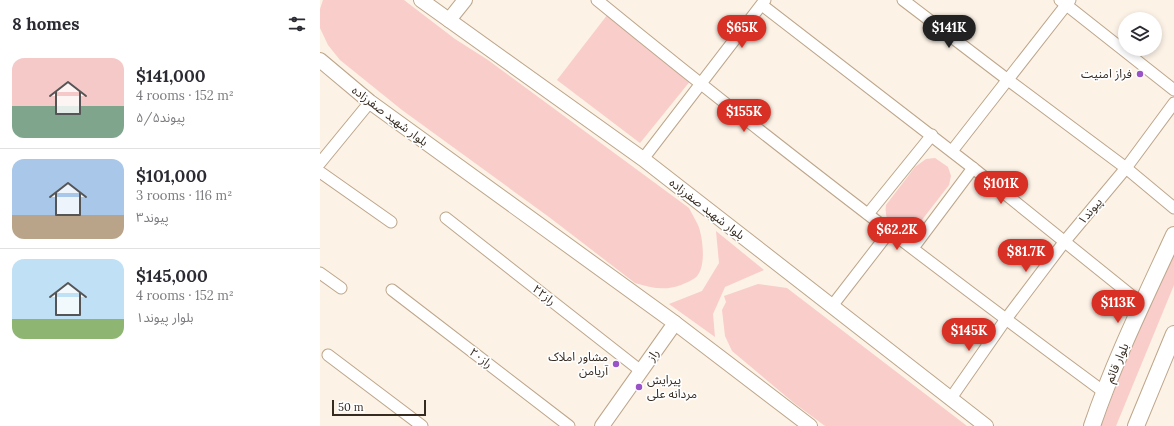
<!DOCTYPE html>
<meta charset="utf-8">
<style>
body{margin:0;font-family:Lora,"Noto Sans Arabic",serif;background:#f7f7f7;color:#2b2b33;height:100vh;display:flex;flex-direction:column;font-size:15px;white-space:nowrap}
*{box-sizing:border-box;margin:0}
p{font-size:13px;color:#7c7c81}
.icon{flex:none;width:22px;height:22px;fill:none;stroke:currentColor;stroke-width:2;stroke-linecap:round;stroke-linejoin:round}
.map{position:relative;flex:1;overflow:hidden}
.drawer{display:flex;flex-direction:column;background:#fff;width:320px}
.drawer>*{flex:none}
.controls{position:absolute;left:798px;top:12px;display:grid;gap:8px}
.controls a{display:grid;place-items:center;width:44px;height:44px;border-radius:50%;background:#fff;box-shadow:0 2px 6px #0003;font-size:20px}
.scale{position:absolute;left:12px;bottom:10px;width:94px;box-sizing:border-box;padding-left:4px;border:2px solid #352b21;border-top:0;font-size:11px;line-height:14px;white-space:nowrap;color:#352b21;-webkit-text-stroke:3px #fff;paint-order:stroke}
.price{position:absolute;translate:-50% -34px;padding:0 9px;border-radius:14px;background:#d93025;color:#fff;font-size:13px;line-height:26px;filter:drop-shadow(0 1px 2px #0008)}
.price::after{content:'';position:absolute;left:50%;top:24px;width:12px;height:9px;margin-left:-6px;background:inherit;clip-path:polygon(0 0,100% 0,50% 100%)}
.price.selected{background:#222;color:#fff}
ul{padding:0;list-style:none}
li{display:flex;align-items:center;gap:12px;height:100px;padding:0 12px}
li+li{border-top:1px solid #e1e1e2}
li span{display:grid;place-items:center;flex:none;width:112px;height:80px;border-radius:12px;color:#555}
li>.icon{margin-inline-start:auto}
span .icon{width:48px;height:48px;fill:#fffc;stroke-width:1}
li b{font-size:17px}
h2{display:flex;justify-content:space-between;align-items:center;height:48px;padding:0 12px;font-size:17px}
main{display:flex;flex:1;min-height:0}
.map>svg:first-child{display:block}
.green{fill:#f9cdca}
.lines{fill:none;stroke-linecap:round;stroke-linejoin:round}
.minor-casing{stroke:#bda68b;stroke-width:13}
.tertiary-casing{stroke:#bda68b;stroke-width:16}
.secondary-casing{stroke:#bda68b;stroke-width:18}
.minor{stroke:#fff;stroke-width:11}
.tertiary{stroke:#fff;stroke-width:14}
.secondary{stroke:#fff;stroke-width:16}
.poi-dot{fill:#9a53c7;stroke:#fff;stroke-width:1.5}
.labels{text-anchor:middle;stroke-width:3.5;stroke-linejoin:round;paint-order:stroke}
.poi-label{font-size:12px;fill:#352b21;stroke:#fff;text-anchor:end}
.street-label{font-size:12px;fill:#352b21;stroke:#fff}
</style>
<main>
<section class="drawer">
<h2>8 homes<svg class="icon" aria-label="filters" viewBox="0 0 24 24"><path d="M4 7h16M4 17h16"/><circle cx="9" cy="7" r="2"/><circle cx="15" cy="17" r="2"/></svg></h2>
<ul>
<li><span style="background:linear-gradient(#f6c9c9 60%,#7fa58c 0)"><svg class="icon" aria-label="home" viewBox="0 0 24 24"><path d="M3 11l9-7 9 7M6 9v11h12V9"/></svg></span><div><b>$141,000</b><p>4 rooms · 152 m²</p><p>پیوند۵/۵</p></div></li>
<li><span style="background:linear-gradient(#a9c7e8 70%,#b9a48a 0)"><svg class="icon" aria-label="home" viewBox="0 0 24 24"><path d="M3 11l9-7 9 7M6 9v11h12V9"/></svg></span><div><b>$101,000</b><p>3 rooms · 116 m²</p><p>پیوند۳</p></div></li>
<li><span style="background:linear-gradient(#bfe0f5 75%,#8fb573 0)"><svg class="icon" aria-label="home" viewBox="0 0 24 24"><path d="M3 11l9-7 9 7M6 9v11h12V9"/></svg></span><div><b>$145,000</b><p>4 rooms · 152 m²</p><p>بلوار پیوند۱</p></div></li>
</ul>
</section>
<div class="map">
<svg width="854" height="426" viewBox="0 0 854 426">
<rect width="100%" height="100%" fill="#fcf2e6"/>
<!-- green -->
<g class="green">
<path d="M3,0H84L135,39L168,60L369,208C372,214 375,219 378,225C383,237 387,269 375,278C371,281 365,283 361,285C345,291 331,288 315,283L229,217L82,110L20,60L8,45L0,28V9Z"/>
<polygon points="288,14 371,80 320,143 237,80"/>
<path d="M615,158L628,167L631,176L629,185L598,225C581,235 563,227 566,205L595,167L606,159Z"/>
<polygon points="396,231 444,270 405,287 393,314 395,337 349,304 382,291 399,263"/>
<polygon points="854,251 854,285 796,426 781,426 823,314"/>
<polygon points="438,284 467,288 647,426 505,426 474,403 412,351 405,336 402,310 406,302 404,296"/>
</g>
<g class="lines">
<!-- minor casing -->
<g class="minor-casing">
<g id="minor">
<path d="M277,0C442,135 612,265 784,392"/>
<polyline points="583,0 688,80 806,168 854,208"/>
<polyline points="740,0 854,90"/>
<polyline points="442,5 653,168 822,304"/>
<polyline points="632,151 750,0"/>
<polyline points="323,159 445,0"/>
<polyline points="0,163 50,102"/>
<polyline points="0,172 71,222"/>
<polyline points="548,214 612,135"/>
<polyline points="126,218 321,371"/>
<polyline points="593,248 653,168"/>
<polyline points="0,273 21,288"/>
<polyline points="72,290 249,426"/>
<polyline points="512,306 570,231"/>
<polyline points="8,355 102,426"/>
<polyline points="631,398 686,319 745,241 806,168 854,103"/>
</g>
</g>
<!-- tertiary casing -->
<g class="tertiary-casing">
<g id="tertiary">
<polyline points="101,0 323,159 666,426"/>
<polyline points="129,20 145,0"/>
<polyline points="0,60 50,102 355,323 490,426"/>
<polyline points="282,426 355,323"/>
</g>
</g>
<!-- secondary casing -->
<g class="secondary-casing">
<g id="secondary">
<path d="M772,426C794,361 825,298 854,235"/>
<polyline points="816,426 854,334"/>
</g>
</g>
<!-- minor -->
<use href="#minor" class="minor"/>
<!-- tertiary -->
<use href="#tertiary" class="tertiary"/>
<!-- secondary -->
<use href="#secondary" class="secondary"/>
</g>
<!-- markers -->
<g class="poi-dot">
<circle cx="820" cy="74" r="4"/>
<circle cx="296" cy="364" r="4"/>
<circle cx="319" cy="387" r="4"/>
</g>
<g class="labels">
<!-- poi labels -->
<g class="poi-label">
<text x="812" y="78">فراز امنیت</text>
<text x="288" y="361">مشاور املاک<tspan x="288" dy="14">آریامن</tspan></text>
<text x="327" y="384" text-anchor="start">پیرایش<tspan x="327" dy="14">مردانه علی</tspan></text>
</g>
<!-- street labels -->
<g class="street-label">
<text transform="translate(70 116) rotate(37)" y="4">بلوار شهید صفرزاده</text>
<text transform="translate(387 209) rotate(38)" y="4">بلوار شهید صفرزاده</text>
<text transform="translate(770 211) rotate(-50)" y="4">پیوند۱</text>
<text transform="translate(224 295) rotate(38)" y="4">راز۲۲</text>
<text transform="translate(333 355) rotate(-55)" y="4">راز</text>
<text transform="translate(161 358) rotate(37)" y="4">راز۲۰</text>
<text transform="translate(797 363) rotate(-67)" y="4">بلوار قائم</text>
</g>
</g>
</svg>
<div class="controls">
<a><svg class="icon" aria-label="layers" viewBox="0 0 24 24"><path d="M12 4l9 5-9 5-9-5zM3 14l9 5 9-5"/></svg></a>
</div>
<div class="scale">50 m</div>
<b class="price" style="left:422px;top:49px">$65K</b>
<b class="price selected" style="left:629px;top:49px">$141K</b>
<b class="price" style="left:424px;top:133px">$155K</b>
<b class="price" style="left:681px;top:205px">$101K</b>
<b class="price" style="left:577px;top:251px">$62.2K</b>
<b class="price" style="left:706px;top:273px">$81.7K</b>
<b class="price" style="left:798px;top:324px">$113K</b>
<b class="price" style="left:649px;top:352px">$145K</b>
</div>
</main>
